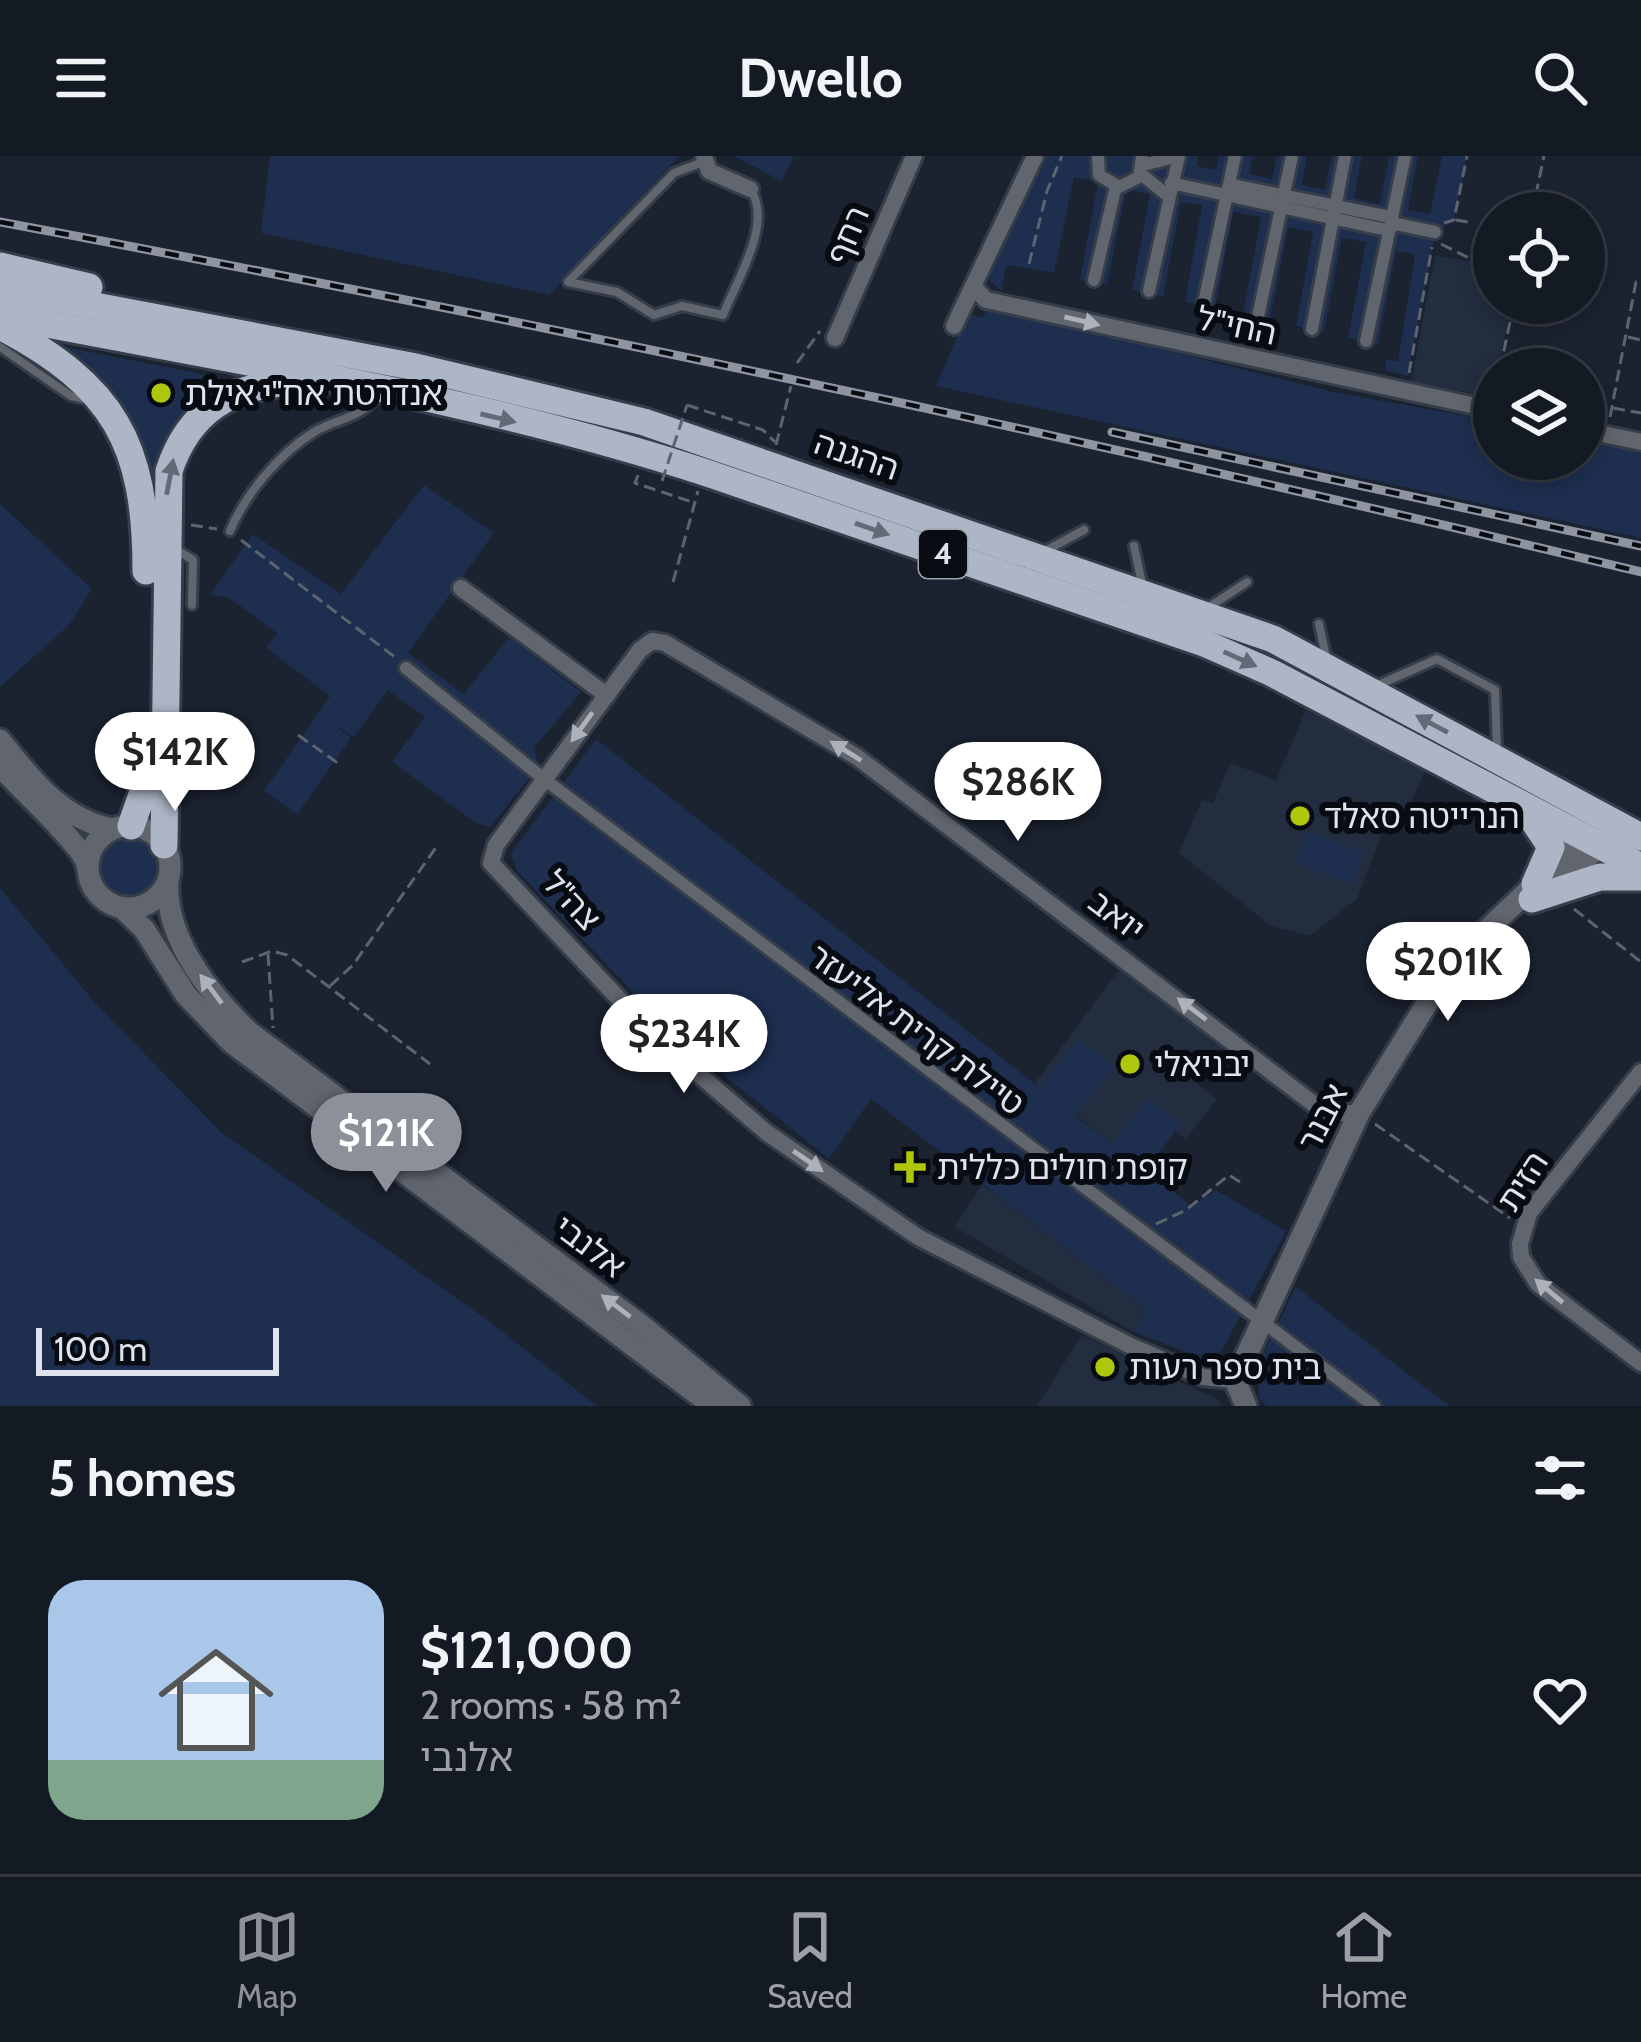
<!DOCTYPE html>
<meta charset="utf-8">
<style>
body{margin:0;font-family:Cabin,"Noto Sans Hebrew",sans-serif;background:#1d232c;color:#f1f3f6;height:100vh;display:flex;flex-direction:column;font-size:45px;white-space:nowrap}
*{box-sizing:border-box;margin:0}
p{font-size:39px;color:#9da1a6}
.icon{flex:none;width:66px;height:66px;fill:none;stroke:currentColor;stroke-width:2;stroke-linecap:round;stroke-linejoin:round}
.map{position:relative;height:1250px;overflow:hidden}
.panel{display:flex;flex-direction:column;background:#141a24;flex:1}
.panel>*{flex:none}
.tools{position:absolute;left:1473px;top:36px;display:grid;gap:24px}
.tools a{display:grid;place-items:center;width:132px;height:132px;border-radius:50%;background:#141a24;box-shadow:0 6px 18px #0003,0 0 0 3px #333841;font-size:60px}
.scale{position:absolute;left:36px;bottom:30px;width:243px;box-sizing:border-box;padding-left:12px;border:6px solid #dee3ed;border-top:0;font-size:33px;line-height:42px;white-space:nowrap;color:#dee3ed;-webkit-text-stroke:9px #080c12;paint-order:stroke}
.price{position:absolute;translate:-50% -102px;padding:0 27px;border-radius:42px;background:#fff;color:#222;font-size:39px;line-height:78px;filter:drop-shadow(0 3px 6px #0008)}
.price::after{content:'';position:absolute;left:50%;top:72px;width:36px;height:27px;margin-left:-18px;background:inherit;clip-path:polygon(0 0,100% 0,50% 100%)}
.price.active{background:#8c9099;color:#fff}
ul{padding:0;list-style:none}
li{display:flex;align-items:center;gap:36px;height:300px;padding:0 48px}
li+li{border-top:3px solid #333841}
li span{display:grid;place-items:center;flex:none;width:336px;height:240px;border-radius:36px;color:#555}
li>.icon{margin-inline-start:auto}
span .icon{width:144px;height:144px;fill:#fffc;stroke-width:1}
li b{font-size:51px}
h2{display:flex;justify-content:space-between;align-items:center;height:144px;padding:0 48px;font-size:51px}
header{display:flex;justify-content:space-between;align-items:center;height:156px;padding:0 48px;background:#141a24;font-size:54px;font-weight:700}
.tabs{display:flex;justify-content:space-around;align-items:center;height:168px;border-top:3px solid #333841;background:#141a24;font-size:33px;color:#9da1a6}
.tabs a{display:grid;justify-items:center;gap:6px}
.tabs .active{color:#8c9099}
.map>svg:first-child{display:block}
.built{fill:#232d40}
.green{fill:#1d2e4f}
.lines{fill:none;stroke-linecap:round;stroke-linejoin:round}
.service-casing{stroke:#363d4a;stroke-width:14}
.pedestrian-casing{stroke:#363d4a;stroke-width:18}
.minor-casing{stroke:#363d4a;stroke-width:22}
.tertiary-casing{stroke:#363d4a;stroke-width:27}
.trunk-casing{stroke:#363d4a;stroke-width:33}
.path{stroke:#5d6370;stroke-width:3;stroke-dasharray:12 6;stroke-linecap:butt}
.service{stroke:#61656d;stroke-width:8}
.pedestrian{stroke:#61656d;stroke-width:12}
.minor{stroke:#61656d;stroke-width:16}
.tertiary{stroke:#61656d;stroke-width:21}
.trunk{stroke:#acb6c7;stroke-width:27}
.rail-casing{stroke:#8f95a0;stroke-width:9}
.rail{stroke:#080c12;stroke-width:4.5;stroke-dasharray:14;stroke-linecap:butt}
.path-bridge{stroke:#5d6370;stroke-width:3;stroke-dasharray:12 6;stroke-linecap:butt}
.oneway{fill:#acb1ba}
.oneway2{fill:#626a76}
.poi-dot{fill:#aec60b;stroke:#080c12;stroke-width:4.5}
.labels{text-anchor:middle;stroke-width:12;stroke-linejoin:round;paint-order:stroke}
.shield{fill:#080c12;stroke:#9ea2ab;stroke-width:3}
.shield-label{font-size:30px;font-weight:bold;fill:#dee3ed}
.street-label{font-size:33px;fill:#dee3ed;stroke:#080c12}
.poi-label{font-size:33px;fill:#dee3ed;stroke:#080c12;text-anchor:start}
</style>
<header><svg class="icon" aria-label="menu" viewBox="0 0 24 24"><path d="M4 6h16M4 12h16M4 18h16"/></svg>Dwello<svg class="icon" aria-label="search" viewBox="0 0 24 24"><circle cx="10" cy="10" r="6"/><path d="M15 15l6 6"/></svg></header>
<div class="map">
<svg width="1641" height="1250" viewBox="0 0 1641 1250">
<rect width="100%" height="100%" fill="#1b2230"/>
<!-- built -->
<g class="built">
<polygon points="1435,99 1494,110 1494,147 1511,147 1493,241 1411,226"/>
<polygon points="1306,554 1427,611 1397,677 1383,674 1357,743 1310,780 1271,770 1179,697 1202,644 1213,647 1230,607 1276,624"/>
<polygon points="1119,814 1224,889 1196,927 1217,943 1186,983 1175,975 1145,1014 1035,927"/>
<polygon points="982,1028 1146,1153 1133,1176 955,1071"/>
<polygon points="1082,1179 1217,1243 1224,1250 1037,1250"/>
</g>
<!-- green -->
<g class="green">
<polygon points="270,0 679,0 549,139 261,77"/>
<polygon points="734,0 794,0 781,25"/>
<polygon points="1042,0 1198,0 1197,10 1216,14 1219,0 1253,0 1249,18 1272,23 1277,0 1307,0 1302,29 1325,34 1332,0 1362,0 1354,42 1380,48 1389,0 1418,0 1408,54 1430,58 1442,0 1467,0 1454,64 1435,76 1408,220 1385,214 1386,204 1398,205 1415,99 1396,95 1378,188 1348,182 1366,86 1342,82 1324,176 1296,170 1313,76 1288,71 1270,165 1243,159 1261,61 1233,56 1215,152 1185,146 1202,49 1181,46 1163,141 1132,134 1150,38 1126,34 1107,129 1080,123 1098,26 1074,21 1054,117 1007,109 1001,135 989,124 990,115"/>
<polygon points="989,150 1333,236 1494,265 1494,303 1584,303 1584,283 1641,295 1641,382 936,230 967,157 983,162"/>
<polygon points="39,186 248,227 223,234 160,334 147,332 144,306"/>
<polygon points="424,329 494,377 408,497 464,538 509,481 581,536 534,592 539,610 490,671 476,667 392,606 425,561 388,534 354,581 332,567 351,582 297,658 264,635 330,540 266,492 277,477 228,441 210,439 253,378 341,438"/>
<polygon points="0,348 92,433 68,470 0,531"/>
<polygon points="596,583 1039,931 1079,883 1114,911 1075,960 1112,988 1148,942 1181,967 1146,1015 1192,1050 1216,1034 1286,1075 1220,1198 1208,1204 1133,1176 1146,1153 871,943 829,1003 678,883 516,714 511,697"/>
<polygon points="1306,675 1364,696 1352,728 1295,707"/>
<circle cx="128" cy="711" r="33"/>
<polygon points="0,732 96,848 221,976 486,1163 597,1250 0,1250"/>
<polygon points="1296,1131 1449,1250 1267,1250 1260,1244 1257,1216 1263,1197"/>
</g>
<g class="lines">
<!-- service casing -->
<g class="service-casing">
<g id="service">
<path d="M703,6L674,17L568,126L617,136L654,159L682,150L723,159C736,126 774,66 750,33"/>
<polyline points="0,191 71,240 85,243"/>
<path d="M230,375C246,337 279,298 314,276C336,263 365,261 377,239"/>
<polyline points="1134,390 1143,432"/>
<polyline points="177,394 193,404 192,449"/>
<polyline points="1043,396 1084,374"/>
<polyline points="1209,451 1247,426"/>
<polyline points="1319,468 1326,501"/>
<polyline points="1376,530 1437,503 1495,534 1497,595"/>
</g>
</g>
<!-- pedestrian casing -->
<g class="pedestrian-casing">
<g id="pedestrian">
<polyline points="1098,0 1099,19 1119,31 1139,21 1142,0"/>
<polyline points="1143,9 1179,0"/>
<polyline points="1141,18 1168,40"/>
<polyline points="1171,27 1387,74 1396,68 1435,76"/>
<polyline points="1232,29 1390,61 1395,67"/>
<polyline points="1094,124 1116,30"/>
<polyline points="1149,135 1179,0"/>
<polyline points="1204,147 1235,0"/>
<polyline points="1258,161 1292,0"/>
<polyline points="1312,173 1345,0"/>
<polyline points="1366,185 1405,0"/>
<polyline points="406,512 544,623 1374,1250"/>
</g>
</g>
<!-- minor casing -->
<g class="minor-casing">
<g id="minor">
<polyline points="704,0 709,15 750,33"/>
<polyline points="973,130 986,144 1494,254"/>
<polyline points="954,170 1035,0"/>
<polyline points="835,182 914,0"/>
<polyline points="1584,274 1641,286"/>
<polyline points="461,432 605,538"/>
<polyline points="1641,916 1529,1057 1520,1088 1521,1101 1538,1128 1641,1207"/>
<polyline points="1235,1224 1203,1221 1131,1190 918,1081 766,976 654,880 491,707 496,689 640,494 652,485 665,487 857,601 1315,949 1335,957 1359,957"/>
</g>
</g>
<!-- tertiary casing -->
<g class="tertiary-casing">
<g id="tertiary">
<path d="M0,584C31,623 61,663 112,673"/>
<path d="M0,610C18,631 85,691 87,710"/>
<circle cx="129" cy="711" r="41"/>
<path d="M168,726C165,784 210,838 249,876L641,1169L740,1250"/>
<polyline points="1547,732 1595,695 1605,676"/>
<polyline points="123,753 144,773 186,839 231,886 713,1250"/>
<polyline points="1246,1250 1235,1224 1359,957 1452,807 1594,672"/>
</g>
</g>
<!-- trunk casing -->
<g class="trunk-casing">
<g id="trunk">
<polyline points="0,110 89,131"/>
<polyline points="0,132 416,211 644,266 1273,483 1641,681"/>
<path d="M0,159C236,205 479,242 707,317L1204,487L1272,517L1641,711"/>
<path d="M0,170C114,230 146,287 146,415"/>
<polyline points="1527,655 1551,691 1535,728"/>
<polyline points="131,670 145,630 146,585"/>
<path d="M164,689L169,315C189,254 232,229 294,226"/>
<polyline points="1532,743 1600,721 1641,721"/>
</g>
</g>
<!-- path -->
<g class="path">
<polyline points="1532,57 1544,0"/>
<polyline points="1456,64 1473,67"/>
<polyline points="1444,67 1454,64 1467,0"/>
<polyline points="1441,88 1469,102"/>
<polyline points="1029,108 1047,35 1062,0"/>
<polyline points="1628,181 1641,184"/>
<polyline points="797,207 820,175"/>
<polyline points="1500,213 1514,147"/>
<polyline points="1409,217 1432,91"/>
<polyline points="687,249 763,274 775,286"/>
<polyline points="1613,252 1641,257"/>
<polyline points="1610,261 1636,126 1641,127"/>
<polyline points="776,289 791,230"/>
<polyline points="638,319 635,327 692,346"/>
<polyline points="191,369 217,373"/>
<polyline points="241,384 396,502"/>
<polyline points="673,426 698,335"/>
<polyline points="298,579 342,610"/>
<polyline points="1574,753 1641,806"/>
<polyline points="268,798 273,872"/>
<polyline points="242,806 272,795 287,799 430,908"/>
<polyline points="330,830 353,809 437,690"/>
<polyline points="1375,968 1510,1062"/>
<polyline points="1156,1068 1186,1054 1229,1019 1240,1026"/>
</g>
<!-- service -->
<use href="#service" class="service"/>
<!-- pedestrian -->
<use href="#pedestrian" class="pedestrian"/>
<!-- minor -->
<use href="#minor" class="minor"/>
<!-- tertiary -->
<use href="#tertiary" class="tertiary"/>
<!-- trunk -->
<use href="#trunk" class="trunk"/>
<!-- rail casing -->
<g class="rail-casing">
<g id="rail">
<path d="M0,66C551,168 1097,285 1641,416"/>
<polyline points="1112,276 1641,390"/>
</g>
</g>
<!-- rail -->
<use href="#rail" class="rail"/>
<!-- path-bridge -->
<polyline class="path-bridge" points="662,325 687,249"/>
</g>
<!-- one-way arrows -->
<defs><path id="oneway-solid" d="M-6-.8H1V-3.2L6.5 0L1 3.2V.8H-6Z" transform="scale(3)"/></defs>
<g class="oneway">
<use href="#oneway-solid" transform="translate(1082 165) rotate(13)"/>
<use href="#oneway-solid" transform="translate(582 571) rotate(126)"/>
<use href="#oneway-solid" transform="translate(846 595) rotate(-148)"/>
<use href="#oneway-solid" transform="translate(211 833) rotate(-127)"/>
<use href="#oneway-solid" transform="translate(1192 853) rotate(-143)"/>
<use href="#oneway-solid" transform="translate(808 1005) rotate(35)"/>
<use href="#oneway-solid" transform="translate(1549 1135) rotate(-140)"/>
<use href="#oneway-solid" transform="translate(616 1150) rotate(-143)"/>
</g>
<g class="oneway2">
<use href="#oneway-solid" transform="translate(498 262) rotate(13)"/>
<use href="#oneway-solid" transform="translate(170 321) rotate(-79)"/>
<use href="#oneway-solid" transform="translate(872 373) rotate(19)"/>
<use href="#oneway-solid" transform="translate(1240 503) rotate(24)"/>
<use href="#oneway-solid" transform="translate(1432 568) rotate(-152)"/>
</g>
<!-- markers -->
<g class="poi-dot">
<circle cx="161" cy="237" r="12"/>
<circle cx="1300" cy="660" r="12"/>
<circle cx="1130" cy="908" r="12"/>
<path d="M904 993h12v12h12v12h-12v12h-12v-12h-12v-12h12z"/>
<circle cx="1105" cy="1211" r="12"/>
</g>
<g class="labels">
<!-- shield labels -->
<rect class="shield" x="919" y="374" width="48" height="48" rx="9"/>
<g class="shield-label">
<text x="943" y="408">4</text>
</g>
<!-- street labels -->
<g class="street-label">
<text transform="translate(847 79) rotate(-67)" y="12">רחף</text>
<text transform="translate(1237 169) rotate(12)" y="12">החי"ל</text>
<text transform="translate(857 299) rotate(19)" y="12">ההגנה</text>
<text transform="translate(572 744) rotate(47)" y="12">צה"ל</text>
<text transform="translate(1117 759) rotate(37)" y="12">יואב</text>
<text transform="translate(917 873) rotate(37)" y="12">טיילת קרית אליעזר</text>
<text transform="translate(1322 961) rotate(-63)" y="12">אבנר</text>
<text transform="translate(1522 1025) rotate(-57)" y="12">הזית</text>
<text transform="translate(590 1090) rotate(37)" y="12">אלנבי</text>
</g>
<!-- poi labels -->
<g class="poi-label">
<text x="185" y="249">אנדרטת אח"י אילת</text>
<text x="1324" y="672">הנרייטה סאלד</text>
<text x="1154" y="920">יבניאלי</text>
<text x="937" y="1023">קופת חולים כללית</text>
<text x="1129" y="1223">בית ספר רעות</text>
</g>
</g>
</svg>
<div class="tools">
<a><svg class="icon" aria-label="locate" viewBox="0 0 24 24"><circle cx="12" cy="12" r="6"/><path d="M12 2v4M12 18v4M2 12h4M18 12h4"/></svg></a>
<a><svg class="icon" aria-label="layers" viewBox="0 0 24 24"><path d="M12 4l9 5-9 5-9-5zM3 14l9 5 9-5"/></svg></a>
</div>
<div class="scale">100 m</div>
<b class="price" style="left:175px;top:658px">$142K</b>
<b class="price" style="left:1018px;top:688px">$286K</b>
<b class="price" style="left:1448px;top:868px">$201K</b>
<b class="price" style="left:684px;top:940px">$234K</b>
<b class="price active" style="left:386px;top:1039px">$121K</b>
</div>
<section class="panel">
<h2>5 homes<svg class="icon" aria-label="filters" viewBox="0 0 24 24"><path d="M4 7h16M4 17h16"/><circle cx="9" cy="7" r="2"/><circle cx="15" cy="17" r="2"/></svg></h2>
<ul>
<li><span style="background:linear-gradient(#a9c7e8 75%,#7fa58c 0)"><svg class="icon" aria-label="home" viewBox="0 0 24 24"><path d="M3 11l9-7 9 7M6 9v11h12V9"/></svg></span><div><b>$121,000</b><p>2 rooms · 58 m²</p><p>אלנבי</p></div><svg class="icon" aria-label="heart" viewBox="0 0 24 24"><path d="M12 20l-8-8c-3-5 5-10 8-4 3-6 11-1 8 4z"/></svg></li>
</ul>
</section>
<nav class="tabs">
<a class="active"><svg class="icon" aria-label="map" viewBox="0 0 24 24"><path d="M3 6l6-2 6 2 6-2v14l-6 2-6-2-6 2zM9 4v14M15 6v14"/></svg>Map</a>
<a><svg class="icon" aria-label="saved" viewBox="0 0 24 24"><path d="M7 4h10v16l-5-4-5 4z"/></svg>Saved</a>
<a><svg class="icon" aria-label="home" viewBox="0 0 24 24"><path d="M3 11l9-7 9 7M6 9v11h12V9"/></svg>Home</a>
</nav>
